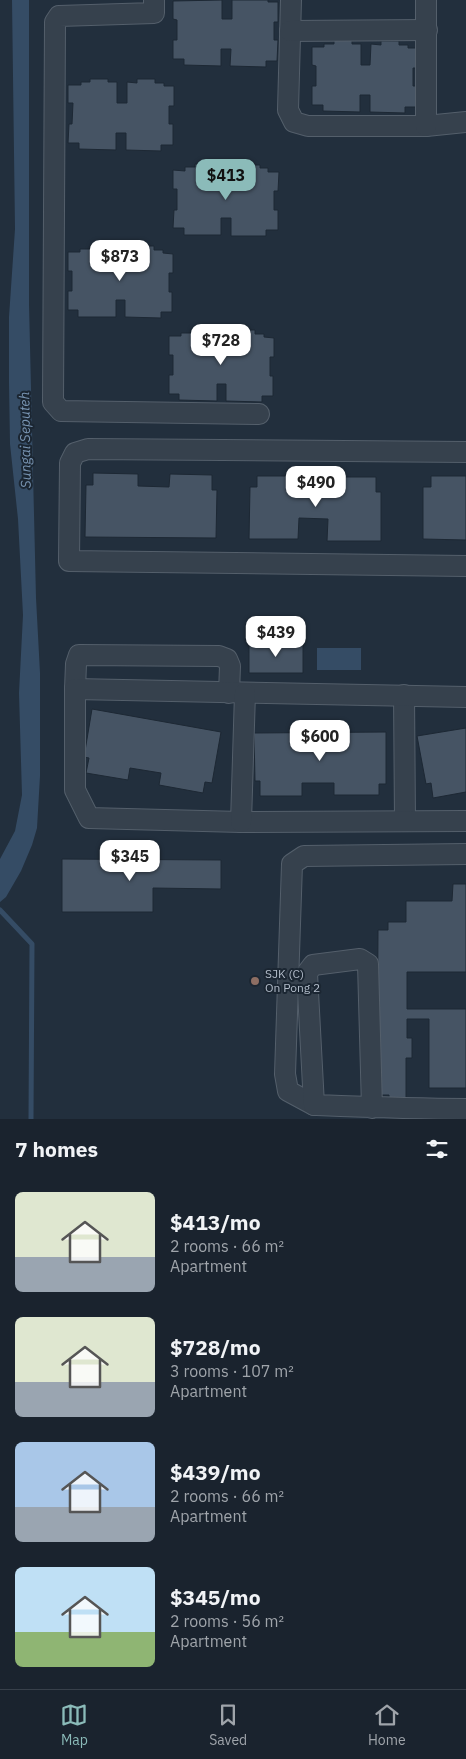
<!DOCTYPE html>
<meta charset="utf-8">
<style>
body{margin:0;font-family:"IBM Plex Sans",sans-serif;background:#272f3a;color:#f1f3f6;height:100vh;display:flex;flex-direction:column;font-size:19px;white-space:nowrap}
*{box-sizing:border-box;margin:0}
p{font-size:16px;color:#9fa4aa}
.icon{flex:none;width:28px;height:28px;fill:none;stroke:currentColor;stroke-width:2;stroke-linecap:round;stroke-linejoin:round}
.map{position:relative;height:1119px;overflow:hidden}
.details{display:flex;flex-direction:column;background:#1a232e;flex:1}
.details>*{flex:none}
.price{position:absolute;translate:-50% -42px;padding:0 11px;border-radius:10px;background:#fff;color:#222;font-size:16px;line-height:32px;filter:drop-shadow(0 1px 2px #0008)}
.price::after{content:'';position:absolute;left:50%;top:30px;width:15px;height:11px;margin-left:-8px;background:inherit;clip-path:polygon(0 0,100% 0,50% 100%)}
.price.active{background:#8bbbb9;color:#111}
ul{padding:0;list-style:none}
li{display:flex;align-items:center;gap:15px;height:125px;padding:0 15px}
li span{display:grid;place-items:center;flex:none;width:140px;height:100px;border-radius:8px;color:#555}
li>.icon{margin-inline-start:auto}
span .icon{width:60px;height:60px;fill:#fffc;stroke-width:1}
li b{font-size:21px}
h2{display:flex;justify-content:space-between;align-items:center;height:60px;padding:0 15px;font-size:21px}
.tabs{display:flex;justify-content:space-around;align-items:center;height:70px;border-top:1px solid #38404a;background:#1a232e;font-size:14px;color:#9fa4aa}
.tabs a{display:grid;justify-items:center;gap:2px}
.tabs .active{color:#8bbbb9}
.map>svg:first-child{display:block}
.water{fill:#354c65}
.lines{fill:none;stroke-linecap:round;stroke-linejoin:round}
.stream{stroke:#354c65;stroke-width:5}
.building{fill:#465464;stroke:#1d2834}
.minor-casing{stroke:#545f6b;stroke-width:22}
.minor{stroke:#36414d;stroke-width:20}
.education-dot{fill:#8d6e63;stroke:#1b2632;stroke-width:2}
.labels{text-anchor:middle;stroke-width:4;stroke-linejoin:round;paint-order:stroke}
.poi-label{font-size:12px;fill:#b2bcc9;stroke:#1b2632;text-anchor:start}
.water-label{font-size:14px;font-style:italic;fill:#7894b2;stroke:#1b2632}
</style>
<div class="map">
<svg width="466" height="1119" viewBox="0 0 466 1119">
<rect width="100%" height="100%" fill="#222f3d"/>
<!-- water -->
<g class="water">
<polygon points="12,0 29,0 29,304 36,598 40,673 40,776 37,828 32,845 21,871 6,897 0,902 0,859 15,831 22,795 19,693 23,615 18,519 10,444 9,383 9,317 15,229"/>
<rect x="317" y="648" width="44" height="22"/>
</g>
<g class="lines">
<!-- stream -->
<polyline class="stream" points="0,910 32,944 31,1119"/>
</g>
<!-- building -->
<g class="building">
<polygon points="222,0 222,19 232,19 232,0 268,0 268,2 278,2 278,22 274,22 274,40 278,40 277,61 266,61 266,67 230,66 231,49 221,49 221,66 184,65 184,59 173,59 173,40 177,40 177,20 173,19 173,1"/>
<polygon points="334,40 352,40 352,44 361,44 361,65 370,65 371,44 381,45 381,41 399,41 399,45 408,45 408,48 417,48 417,68 413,68 413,86 417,86 417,107 405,107 405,113 370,112 370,95 360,95 360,112 323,111 323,105 312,105 312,86 316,86 316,66 312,65 312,47 324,47 324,44 334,44"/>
<polygon points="90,79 108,79 108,82 117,82 117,103 127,103 127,82 137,83 137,79 155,79 155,83 164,83 164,86 174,86 174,106 169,106 169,124 173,124 173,145 161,145 161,151 126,150 126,133 116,133 116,150 79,149 79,143 68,143 69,124 72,124 73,103 68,103 68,85 81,85 81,82 90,82"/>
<polygon points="195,164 213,164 213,167 222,168 222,188 232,188 232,168 242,168 242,165 260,165 260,168 268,168 268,172 279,172 278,191 274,191 274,210 278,210 278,230 266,230 266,236 231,236 231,218 221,218 221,235 184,235 184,228 173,228 174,210 177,210 177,189 173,189 173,170 185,171 185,167 195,167"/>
<polygon points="90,246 108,246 108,249 117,249 116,270 126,270 126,249 136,250 136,246 154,246 154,250 163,250 163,253 173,254 173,273 169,273 169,292 172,292 172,312 161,312 161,318 125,317 125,300 116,300 116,317 78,317 78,310 68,310 68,291 72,291 72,271 68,271 68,252 80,252 80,249 90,249"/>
<polygon points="191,329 209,330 209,333 218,333 218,354 227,354 227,333 237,333 237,330 255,330 255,334 264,334 264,337 274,338 274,357 270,357 270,376 273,376 273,396 262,396 262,402 226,401 226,384 217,384 217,401 179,400 179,394 169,394 169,375 173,375 173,355 169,355 169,336 181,336 181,333 191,333"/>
<polygon points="93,473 138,474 138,486 169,487 170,474 212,475 212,490 217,490 216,538 85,537 86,485 93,485"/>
<polygon points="257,476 299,476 299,489 329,490 329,477 376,477 376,492 381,492 381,541 327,541 328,519 299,518 298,539 249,539 250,487 257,487"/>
<polygon points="431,476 466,476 466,540 423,539 423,487 431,487"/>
<polygon points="249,643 303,644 303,673 249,673"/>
<polygon points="92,709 221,732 212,783 205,782 203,793 159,785 161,773 130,768 128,780 86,773 89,758 84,757"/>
<polygon points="466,728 466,792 433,798 431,783 426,784 417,736"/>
<polygon points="386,732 386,784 379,784 379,795 334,795 334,783 302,783 302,796 260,796 260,781 255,781 254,733"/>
<polygon points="62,859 221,860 221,889 153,888 153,912 62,912"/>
<polygon points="453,884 466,884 466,972 407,972 407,1009 466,1009 466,1088 429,1088 429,1019 407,1019 407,1038 412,1038 412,1058 406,1058 406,1102 389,1102 389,1095 377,1095 378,930 388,930 388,922 406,922 406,901 452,901"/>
</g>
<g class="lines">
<!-- minor casing -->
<g class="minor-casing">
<g id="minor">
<polyline points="154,0 154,13 59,16 55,22 53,402 61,411 259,414"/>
<polyline points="291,0 288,110 294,122 308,126 426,126 466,122"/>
<polyline points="290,31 427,30"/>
<polyline points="426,126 426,0"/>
<polyline points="466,452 88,449 75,453 70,463 69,561 466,566"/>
<polyline points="75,689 76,664 79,655 219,656 227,659 230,666 229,693"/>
<polyline points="404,695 405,821"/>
<polyline points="466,697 75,689 75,790 89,818 241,822 466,821"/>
<polyline points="241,822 245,693"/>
<polyline points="314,1105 288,1091 285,1074 292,864 304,856 466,854"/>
<path d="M372,1108L368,964L360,959L313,965L307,973L314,1105C365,1107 415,1109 466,1109"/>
</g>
</g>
<!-- minor -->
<use href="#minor" class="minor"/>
</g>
<!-- markers -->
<circle class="education-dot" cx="255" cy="981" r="5"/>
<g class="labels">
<!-- poi labels -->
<g class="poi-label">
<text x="265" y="978">SJK (C)<tspan x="265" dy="14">On Pong 2</tspan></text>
</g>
<!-- water labels -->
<g class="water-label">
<text transform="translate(25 440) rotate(-91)" y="5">Sungai Seputeh</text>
</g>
</g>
</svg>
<b class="price active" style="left:226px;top:201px">$413</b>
<b class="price" style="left:120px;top:282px">$873</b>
<b class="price" style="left:221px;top:366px">$728</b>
<b class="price" style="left:316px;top:508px">$490</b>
<b class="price" style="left:276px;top:658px">$439</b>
<b class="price" style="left:320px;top:762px">$600</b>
<b class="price" style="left:130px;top:882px">$345</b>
</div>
<section class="details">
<h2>7 homes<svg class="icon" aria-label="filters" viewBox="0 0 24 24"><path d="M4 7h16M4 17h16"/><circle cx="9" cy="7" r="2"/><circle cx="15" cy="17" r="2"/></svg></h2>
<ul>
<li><span style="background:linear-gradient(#dfe7d0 65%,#9aa5b1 0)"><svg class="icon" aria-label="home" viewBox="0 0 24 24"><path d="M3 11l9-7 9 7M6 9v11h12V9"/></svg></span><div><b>$413/mo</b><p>2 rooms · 66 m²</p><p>Apartment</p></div></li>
<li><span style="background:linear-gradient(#dfe7d0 65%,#9aa5b1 0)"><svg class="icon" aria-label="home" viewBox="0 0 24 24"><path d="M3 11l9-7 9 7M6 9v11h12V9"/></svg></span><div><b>$728/mo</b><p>3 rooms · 107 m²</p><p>Apartment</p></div></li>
<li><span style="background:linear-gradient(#a9c7e8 65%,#9aa5b1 0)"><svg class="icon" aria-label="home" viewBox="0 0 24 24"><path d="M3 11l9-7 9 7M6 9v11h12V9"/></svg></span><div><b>$439/mo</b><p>2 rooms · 66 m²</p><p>Apartment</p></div></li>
<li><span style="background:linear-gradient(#bfe0f5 65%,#8fb573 0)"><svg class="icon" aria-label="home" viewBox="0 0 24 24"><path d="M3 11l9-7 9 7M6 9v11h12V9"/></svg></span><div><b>$345/mo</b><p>2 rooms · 56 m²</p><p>Apartment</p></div></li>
</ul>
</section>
<nav class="tabs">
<a class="active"><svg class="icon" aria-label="map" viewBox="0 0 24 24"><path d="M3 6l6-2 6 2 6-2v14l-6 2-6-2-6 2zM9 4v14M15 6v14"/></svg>Map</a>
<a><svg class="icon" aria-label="saved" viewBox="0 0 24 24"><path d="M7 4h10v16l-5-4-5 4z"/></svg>Saved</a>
<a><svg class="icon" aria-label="home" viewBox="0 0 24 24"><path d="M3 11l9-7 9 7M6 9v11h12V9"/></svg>Home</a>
</nav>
